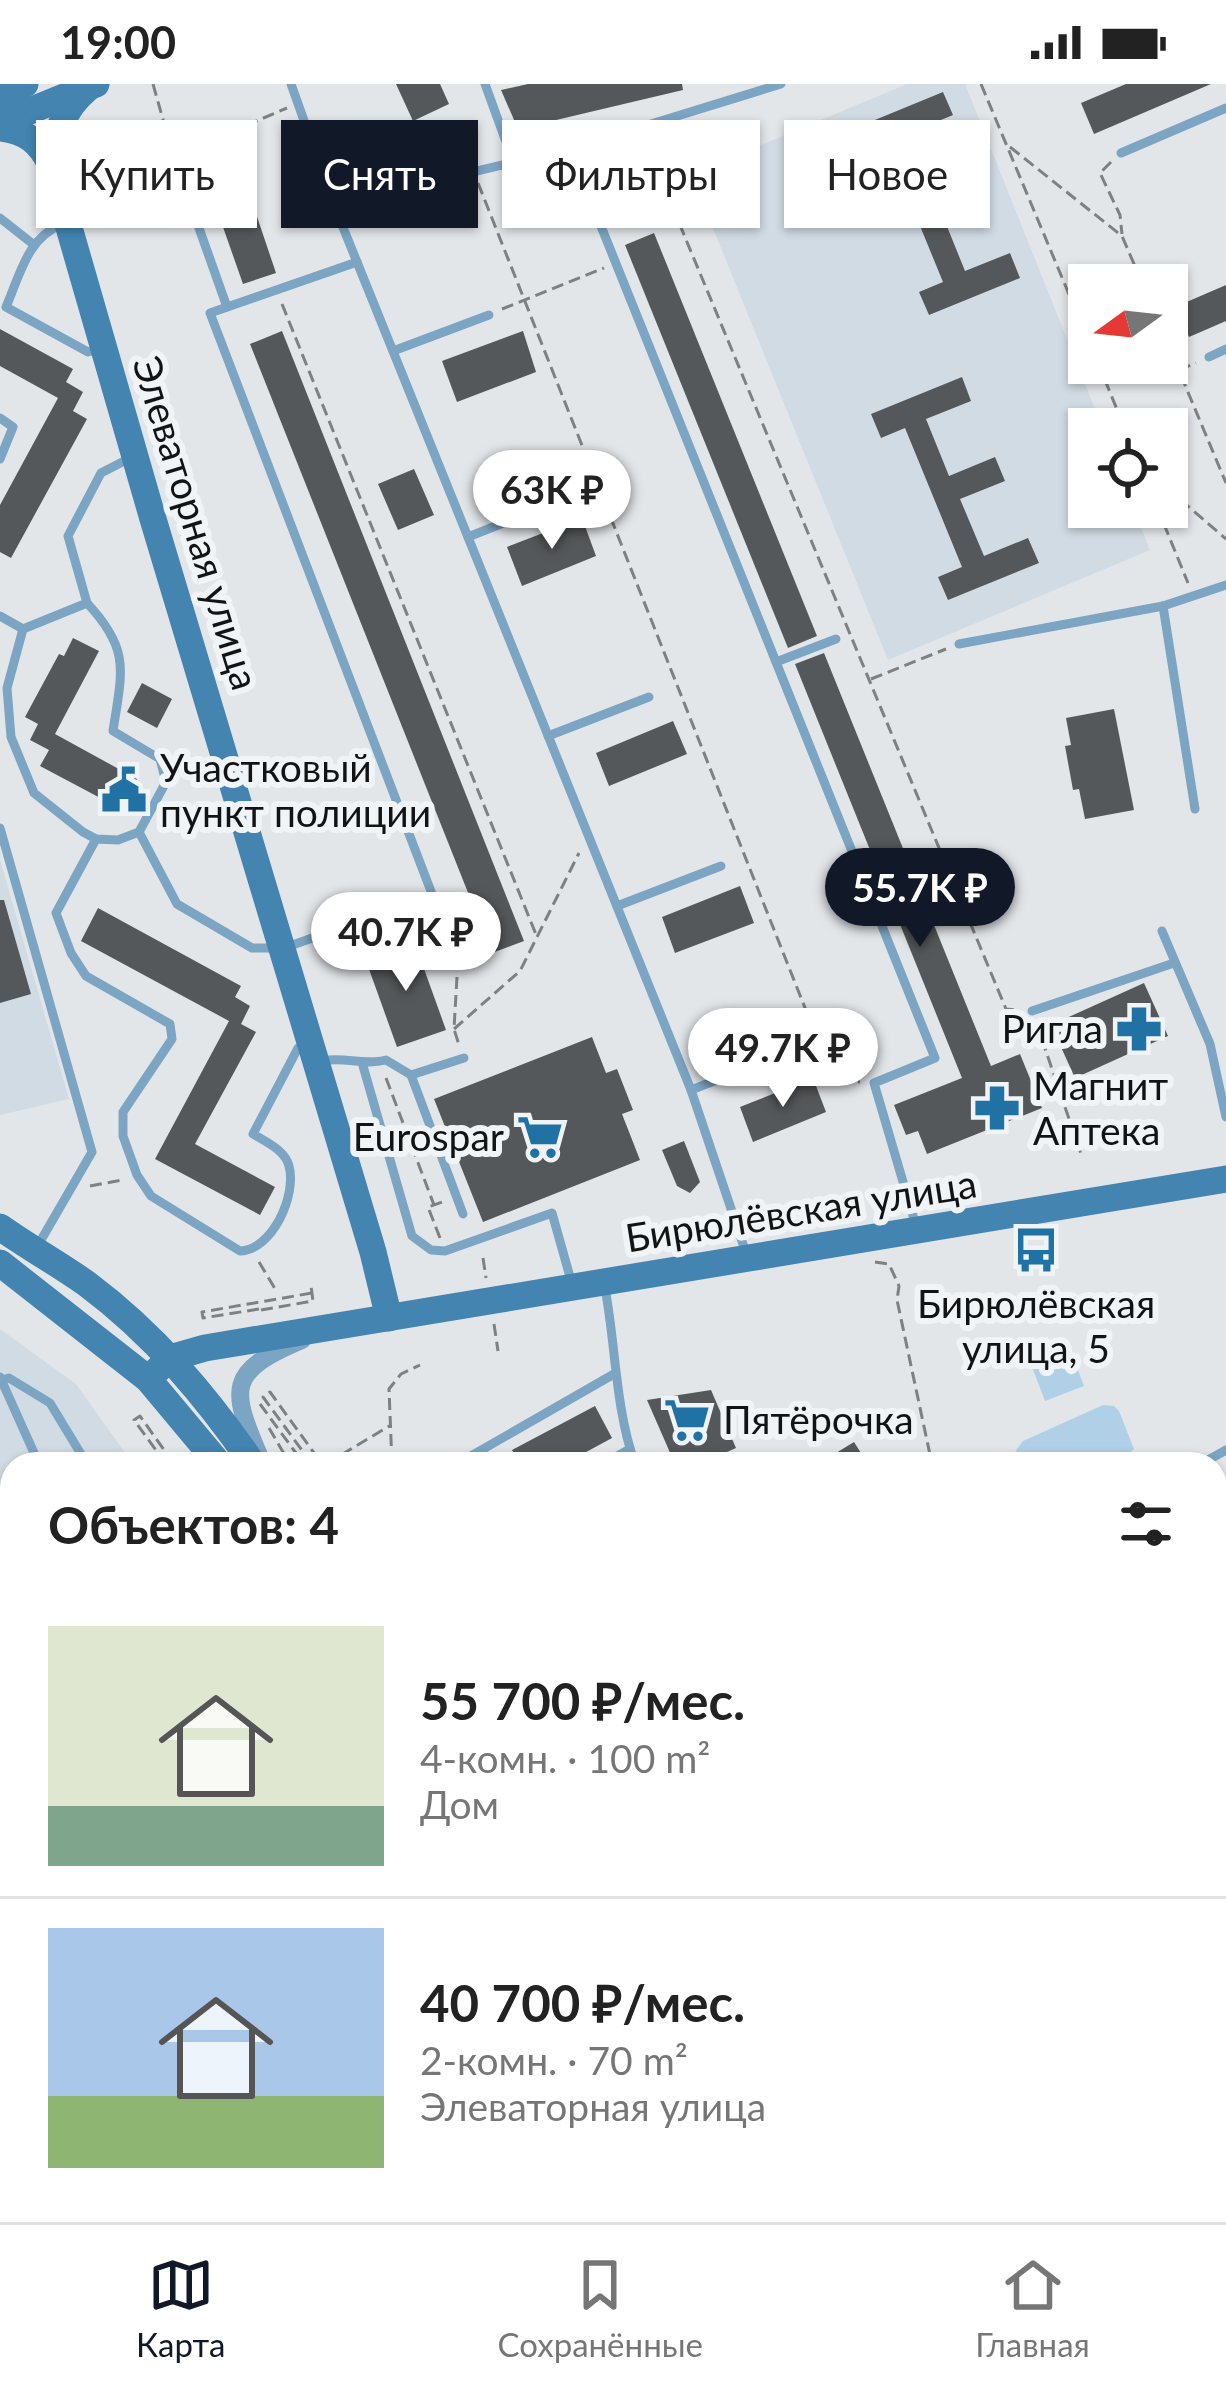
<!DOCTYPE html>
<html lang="ru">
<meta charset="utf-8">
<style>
body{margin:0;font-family:Lato,sans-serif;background:#f6f6f6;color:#222;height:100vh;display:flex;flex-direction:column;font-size:45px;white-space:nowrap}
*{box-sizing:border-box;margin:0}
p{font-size:39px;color:#767676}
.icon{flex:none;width:66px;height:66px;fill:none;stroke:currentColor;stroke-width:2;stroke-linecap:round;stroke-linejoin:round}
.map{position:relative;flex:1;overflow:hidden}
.details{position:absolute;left:0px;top:1368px;width:1227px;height:771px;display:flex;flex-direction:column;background:#fff;border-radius:36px 36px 0 0;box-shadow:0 3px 9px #0004}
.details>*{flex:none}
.hud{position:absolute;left:36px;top:36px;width:1155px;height:108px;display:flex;gap:24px}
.needle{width:78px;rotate:255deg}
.controls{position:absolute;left:1068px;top:180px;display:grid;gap:24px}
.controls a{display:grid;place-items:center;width:120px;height:120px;border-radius:0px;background:#fff;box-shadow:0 3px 9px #0004;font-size:60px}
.price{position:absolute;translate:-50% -102px;padding:0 27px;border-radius:42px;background:#fff;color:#222;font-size:39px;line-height:78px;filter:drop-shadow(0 3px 6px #0008)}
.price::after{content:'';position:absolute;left:50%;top:72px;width:36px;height:27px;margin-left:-18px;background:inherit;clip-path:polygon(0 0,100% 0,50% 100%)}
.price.selected{background:#111827;color:#fff}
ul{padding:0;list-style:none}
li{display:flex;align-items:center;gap:36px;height:300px;padding:0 48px}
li+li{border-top:3px solid #e0e0e0}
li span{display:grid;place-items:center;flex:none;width:336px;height:240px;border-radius:0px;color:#555}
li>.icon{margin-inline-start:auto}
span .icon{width:144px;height:144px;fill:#fffc;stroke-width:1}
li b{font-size:51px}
h2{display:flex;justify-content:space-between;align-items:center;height:144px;padding:0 48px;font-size:51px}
.chip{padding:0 42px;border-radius:0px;background:#fff;box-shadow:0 3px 9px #0004;font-size:42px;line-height:108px}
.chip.selected{background:#111827;color:#fff}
.status{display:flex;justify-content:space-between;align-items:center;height:84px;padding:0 60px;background:#fff;direction:ltr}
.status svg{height:33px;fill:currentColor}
.dock{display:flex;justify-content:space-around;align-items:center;height:168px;border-top:3px solid #e0e0e0;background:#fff;font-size:33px;color:#767676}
.dock a{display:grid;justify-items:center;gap:6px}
.dock .selected{color:#111827}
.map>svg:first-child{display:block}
.built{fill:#d1dbe3}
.green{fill:#b0d0e8}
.building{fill:#55585a}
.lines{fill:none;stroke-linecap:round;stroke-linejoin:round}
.path{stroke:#7e8082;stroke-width:3;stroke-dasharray:12 6;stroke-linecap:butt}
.lane{stroke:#7ca5c3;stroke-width:9}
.street{stroke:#7ca5c3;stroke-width:18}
.secondary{stroke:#4384b1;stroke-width:27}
.labels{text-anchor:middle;stroke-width:12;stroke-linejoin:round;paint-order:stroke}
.street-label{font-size:39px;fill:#121314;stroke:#f0f4f6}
.poi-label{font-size:39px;fill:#121314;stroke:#f0f4f6;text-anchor:start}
</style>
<div class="status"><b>19:00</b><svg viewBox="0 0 49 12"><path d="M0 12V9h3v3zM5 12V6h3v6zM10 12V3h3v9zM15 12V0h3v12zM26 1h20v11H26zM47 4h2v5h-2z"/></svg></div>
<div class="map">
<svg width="1226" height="2138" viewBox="0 0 1226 2138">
<rect width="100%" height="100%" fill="#e3e6e9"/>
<!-- built -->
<g class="built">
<polygon points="907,0 965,0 1103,345 1089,345 1089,423 1133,423 1150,466 888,576 691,90"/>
<polygon points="0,776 69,1015 0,1031"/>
<polygon points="0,1245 76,1300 133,1380 12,1380 12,1641 0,1600"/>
<polygon points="212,2127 432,2127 436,2138 215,2138"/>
</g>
<!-- green -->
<g class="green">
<polygon points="1068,1260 1084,1302 1045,1317 1029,1275"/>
<polygon points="1103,1321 1114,1322 1119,1327 1134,1365 1115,1380 1020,1380 1016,1366 1023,1357"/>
</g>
<!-- building -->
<g class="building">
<polygon points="396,0 440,0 449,20 413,37"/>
<polygon points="528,0 682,0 683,6 518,45 501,6"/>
<polygon points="1126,0 1211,0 1094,50 1081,19"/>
<polygon points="943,8 953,31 907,50 931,107 976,88 986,112 942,130 965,187 1010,169 1020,194 929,231 919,208 943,198 886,59 862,69 853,45"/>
<polygon points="244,94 276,189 243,200 210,106"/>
<polygon points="654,149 817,552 788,564 625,161"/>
<polygon points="1226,201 1226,237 1189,253 1175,223"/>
<polygon points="0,245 73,285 66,298 83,308 73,327 87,335 11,474 0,468 0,421 58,314 0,282"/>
<polygon points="282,247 524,857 492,869 250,260"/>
<polygon points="523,247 536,288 457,318 442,277"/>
<polygon points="962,293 971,317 926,335 949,392 995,373 1005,397 960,415 984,472 1028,454 1039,479 948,516 938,493 962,483 905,344 881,354 871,330"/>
<polygon points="414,385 434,431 398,446 378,400"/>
<polygon points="582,434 596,472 522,502 507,463"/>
<polygon points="73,554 99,567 55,650 137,695 121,725 40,682 49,666 30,656 38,640 25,633 59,570 64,572"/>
<polygon points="824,569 991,982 1020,970 1042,1024 927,1070 918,1047 906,1051 894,1021 962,994 795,580"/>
<polygon points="142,599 172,615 157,644 127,628"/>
<polygon points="1114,625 1134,726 1085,735 1079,705 1073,706 1065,662 1071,661 1066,634"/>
<polygon points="673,637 687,670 609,702 596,669"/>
<polygon points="740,802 754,839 675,869 662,833"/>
<polygon points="0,816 4,816 31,910 0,919"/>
<polygon points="98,824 241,902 235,913 250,922 241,940 256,948 195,1060 275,1103 260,1131 155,1075 229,937 81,857"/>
<polygon points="414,857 446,946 397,963 365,874"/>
<polygon points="1144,899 1168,952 1075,994 1051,941"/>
<polygon points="592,953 606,989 617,985 633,1026 622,1030 640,1076 483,1138 434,1015"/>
<polygon points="813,994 826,1028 753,1058 740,1023"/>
<polygon points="684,1057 700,1098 690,1109 677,1102 662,1066"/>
<polygon points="711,1306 736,1364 700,1380 675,1380 647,1316"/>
<polygon points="595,1322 612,1354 564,1380 520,1380 512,1366"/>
<polygon points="854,1358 868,1380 818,1380"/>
</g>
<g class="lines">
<!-- path -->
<g class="path">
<polyline points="153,0 173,71"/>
<polyline points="981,0 1089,258"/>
<polyline points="645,57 1006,925 1016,926"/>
<polyline points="1010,63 1122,152 1143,201"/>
<polyline points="1111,78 1100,89 1120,131 1122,150"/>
<polyline points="478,99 834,997 860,998"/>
<polyline points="189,117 174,72 287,24"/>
<polyline points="282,220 537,853"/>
<polyline points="502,225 604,184"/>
<polyline points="1167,258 1226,399"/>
<polyline points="1098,279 1125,345"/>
<polyline points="1179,286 1196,279"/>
<polyline points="1167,404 1226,455"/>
<polyline points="577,410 596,402"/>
<polyline points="1157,423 1188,499"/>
<polyline points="871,595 946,565"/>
<polyline points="457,893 454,945 459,961"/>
<polyline points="1036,938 1081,1070"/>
<polyline points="454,945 520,887 579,769"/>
<polyline points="386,994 434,1121"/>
<polyline points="90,1102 122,1096"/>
<polyline points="440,1154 428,1123 445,1117"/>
<polyline points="483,1174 486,1194"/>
<polyline points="259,1178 277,1208"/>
<polyline points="875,1178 889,1180 899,1202 897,1216 932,1380"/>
<polyline points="259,1225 203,1234 202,1228 312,1209"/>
<polyline points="261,1226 313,1217 311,1202"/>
<polyline points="494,1240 498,1267"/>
<polyline points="260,1320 304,1380"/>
<polyline points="269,1344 290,1380"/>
<polyline points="166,1380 134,1336 140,1332 169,1373"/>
<polyline points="312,1380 263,1313 270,1308 322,1380"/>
<polyline points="326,1380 391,1341"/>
<polyline points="392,1380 389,1305 401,1290 420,1281"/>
<polyline points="1215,1654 1226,1649"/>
<polyline points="1215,1664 1226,1667"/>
<polyline points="598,2127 600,2138"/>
<polyline points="986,2127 992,2138"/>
</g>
<!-- lane -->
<g class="lane">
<polyline points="291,0 334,121 691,1006 747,1172"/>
<polyline points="485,0 513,77"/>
<polyline points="570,65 935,974 874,999 916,1142"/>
<polyline points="1121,69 1226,24"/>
<polyline points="334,121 570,65 781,0"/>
<polyline points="194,130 227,223"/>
<polyline points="0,134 33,160"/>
<path d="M62,140C27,154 20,191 6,223L88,268L100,265"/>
<polyline points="357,178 210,229 458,878"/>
<polyline points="393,267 489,231"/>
<polyline points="1209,273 1226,265"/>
<polyline points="0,334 13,343 0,375"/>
<polyline points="468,453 564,415"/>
<polyline points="1163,522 1195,725"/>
<polyline points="0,532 23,545 87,519 68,452 101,389 130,374"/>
<path d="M23,545L7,604L11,653L34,709L83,748L96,755L118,756L139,748L166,698L160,675L113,647C122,587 131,566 87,519"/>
<polyline points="959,560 1163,522 1226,501"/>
<polyline points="776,578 836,555"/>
<polyline points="548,652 649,613"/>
<polyline points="0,744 92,1068 37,1163"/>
<polyline points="139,748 177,820 252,864 284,864 408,820"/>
<path d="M96,755L56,829L71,869L86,892L170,940L172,955L123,1028V1052L137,1091L151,1112L240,1167C272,1166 297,1112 289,1082C285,1066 266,1058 253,1050L298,964L306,962"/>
<polyline points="617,822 721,782"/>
<polyline points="1162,847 1210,960 1226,1033"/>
<polyline points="1032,927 1174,879"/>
<path d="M322,977C344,972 363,982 386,976L411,991L464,974"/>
<polyline points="363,982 412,1152 431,1166 445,1167 552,1129 572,1200"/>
<polyline points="411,991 463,1130"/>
<polyline points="691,1006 796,965"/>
<path d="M605,1204C616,1263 615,1323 635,1380"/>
<polyline points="0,1293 39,1380"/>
<polyline points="2,1296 9,1294 50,1319 87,1380"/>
<polyline points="457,1380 614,1290"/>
<polyline points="603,1380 630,1365"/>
<polyline points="1201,1380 1226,1366"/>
<polyline points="1215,1516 1226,1510"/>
<polyline points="0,1699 12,1739"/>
<polyline points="0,1757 12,1753"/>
<polyline points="1215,1806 1226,1801"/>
<polyline points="1215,2126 1219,2138"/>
<polyline points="182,2127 186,2138"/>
<polyline points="399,2127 403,2138"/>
<polyline points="707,2127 710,2138"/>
<polyline points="0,2137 12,2117"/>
</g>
<!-- street -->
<g class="street">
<path d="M261,1376C230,1304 226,1288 302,1256"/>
<polyline points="1215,2017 1226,2014"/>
<polyline points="548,2127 554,2138"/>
<polyline points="811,2138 848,2127"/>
</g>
<!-- secondary -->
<g class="secondary">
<polyline points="0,14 25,0"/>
<polyline points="0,39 96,0"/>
<path d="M0,44C26,47 40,58 51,81L153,435L373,1168L389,1234"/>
<path d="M51,81C56,51 62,26 86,6"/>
<path d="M0,1143C28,1163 59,1180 87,1200C154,1250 206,1312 253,1380"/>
<polyline points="0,1179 148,1295 219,1380"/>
<polyline points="148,1295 170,1274 205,1264 1226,1095"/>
<polyline points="473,2127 477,2138"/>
<polyline points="507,2127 510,2138"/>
</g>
</g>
<!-- icons -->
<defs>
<g id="civic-bare" transform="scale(3.6)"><path d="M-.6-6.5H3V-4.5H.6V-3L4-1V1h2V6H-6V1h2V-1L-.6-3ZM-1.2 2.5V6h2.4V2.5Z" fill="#2172a4" stroke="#f0f4f6" stroke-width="2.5" paint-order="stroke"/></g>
<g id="pharmacy-bare" transform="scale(3.6)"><path d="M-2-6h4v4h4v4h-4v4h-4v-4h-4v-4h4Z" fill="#2172a4" stroke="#f0f4f6" stroke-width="2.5" paint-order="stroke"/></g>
<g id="supermarket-bare" transform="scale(3.6)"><path d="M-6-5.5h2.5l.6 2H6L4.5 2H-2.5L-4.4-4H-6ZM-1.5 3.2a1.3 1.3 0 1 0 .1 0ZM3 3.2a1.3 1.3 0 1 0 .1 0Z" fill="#2172a4" stroke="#f0f4f6" stroke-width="2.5" paint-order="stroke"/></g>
<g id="bus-bare" transform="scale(3.6)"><path d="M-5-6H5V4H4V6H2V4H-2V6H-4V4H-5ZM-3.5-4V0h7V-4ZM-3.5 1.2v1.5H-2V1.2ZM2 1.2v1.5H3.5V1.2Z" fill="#2172a4" stroke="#f0f4f6" stroke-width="2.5" paint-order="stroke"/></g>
</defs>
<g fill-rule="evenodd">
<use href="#civic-bare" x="124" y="706"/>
<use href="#pharmacy-bare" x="1139" y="945"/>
<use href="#pharmacy-bare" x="997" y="1024"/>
<use href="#supermarket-bare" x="540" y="1053"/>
<use href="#bus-bare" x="1036" y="1166"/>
<use href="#supermarket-bare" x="687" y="1336"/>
</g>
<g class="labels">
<!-- street labels -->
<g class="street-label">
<text transform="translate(196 439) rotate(73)" y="14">Элеваторная улица</text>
<text transform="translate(801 1127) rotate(-9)" y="14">Бирюлёвская улица</text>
</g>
<!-- poi labels -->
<g class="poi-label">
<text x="160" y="698">Участковый<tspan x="160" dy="45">пункт полиции</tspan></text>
<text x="1103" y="959" text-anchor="end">Ригла</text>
<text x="1033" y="1016">Магнит<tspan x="1033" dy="45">Аптека</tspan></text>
<text x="504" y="1067" text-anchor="end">Eurospar</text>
<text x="1036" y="1234" text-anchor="middle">Бирюлёвская<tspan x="1036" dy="45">улица, 5</tspan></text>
<text x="723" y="1350">Пятёрочка</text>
</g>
</g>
</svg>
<div class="controls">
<a><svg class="needle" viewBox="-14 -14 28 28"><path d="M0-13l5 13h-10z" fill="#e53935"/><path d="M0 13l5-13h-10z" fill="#767676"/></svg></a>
<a><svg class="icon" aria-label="locate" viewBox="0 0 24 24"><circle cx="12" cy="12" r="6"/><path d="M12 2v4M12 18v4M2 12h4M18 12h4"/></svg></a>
</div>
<b class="price" style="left:552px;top:468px">63K ₽</b>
<b class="price selected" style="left:920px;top:866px">55.7K ₽</b>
<b class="price" style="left:406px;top:910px">40.7K ₽</b>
<b class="price" style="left:783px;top:1026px">49.7K ₽</b>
<div class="hud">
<a class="chip">Купить</a>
<a class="chip selected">Снять</a>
<a class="chip">Фильтры</a>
<a class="chip">Новое</a>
</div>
<section class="details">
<h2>Объектов: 4<svg class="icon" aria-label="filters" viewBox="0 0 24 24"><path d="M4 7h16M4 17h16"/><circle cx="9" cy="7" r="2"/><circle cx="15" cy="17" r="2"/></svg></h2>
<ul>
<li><span style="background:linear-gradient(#dfe7d0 75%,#7fa58c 0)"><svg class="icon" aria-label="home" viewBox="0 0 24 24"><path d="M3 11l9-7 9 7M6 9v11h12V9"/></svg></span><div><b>55 700 ₽/мес.</b><p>4-комн. · 100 m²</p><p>Дом</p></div></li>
<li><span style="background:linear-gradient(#a9c7e8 70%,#8fb573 0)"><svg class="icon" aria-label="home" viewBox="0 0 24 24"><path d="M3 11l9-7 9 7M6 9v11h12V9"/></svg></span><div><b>40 700 ₽/мес.</b><p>2-комн. · 70 m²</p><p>Элеваторная улица</p></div></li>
</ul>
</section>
</div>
<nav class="dock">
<a class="selected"><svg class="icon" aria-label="map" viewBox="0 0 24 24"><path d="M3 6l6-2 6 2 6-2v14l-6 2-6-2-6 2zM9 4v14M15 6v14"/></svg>Карта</a>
<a><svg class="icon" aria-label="saved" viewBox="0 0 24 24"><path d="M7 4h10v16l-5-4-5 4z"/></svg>Сохранённые</a>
<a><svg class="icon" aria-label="home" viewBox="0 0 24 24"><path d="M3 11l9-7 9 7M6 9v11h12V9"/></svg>Главная</a>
</nav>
